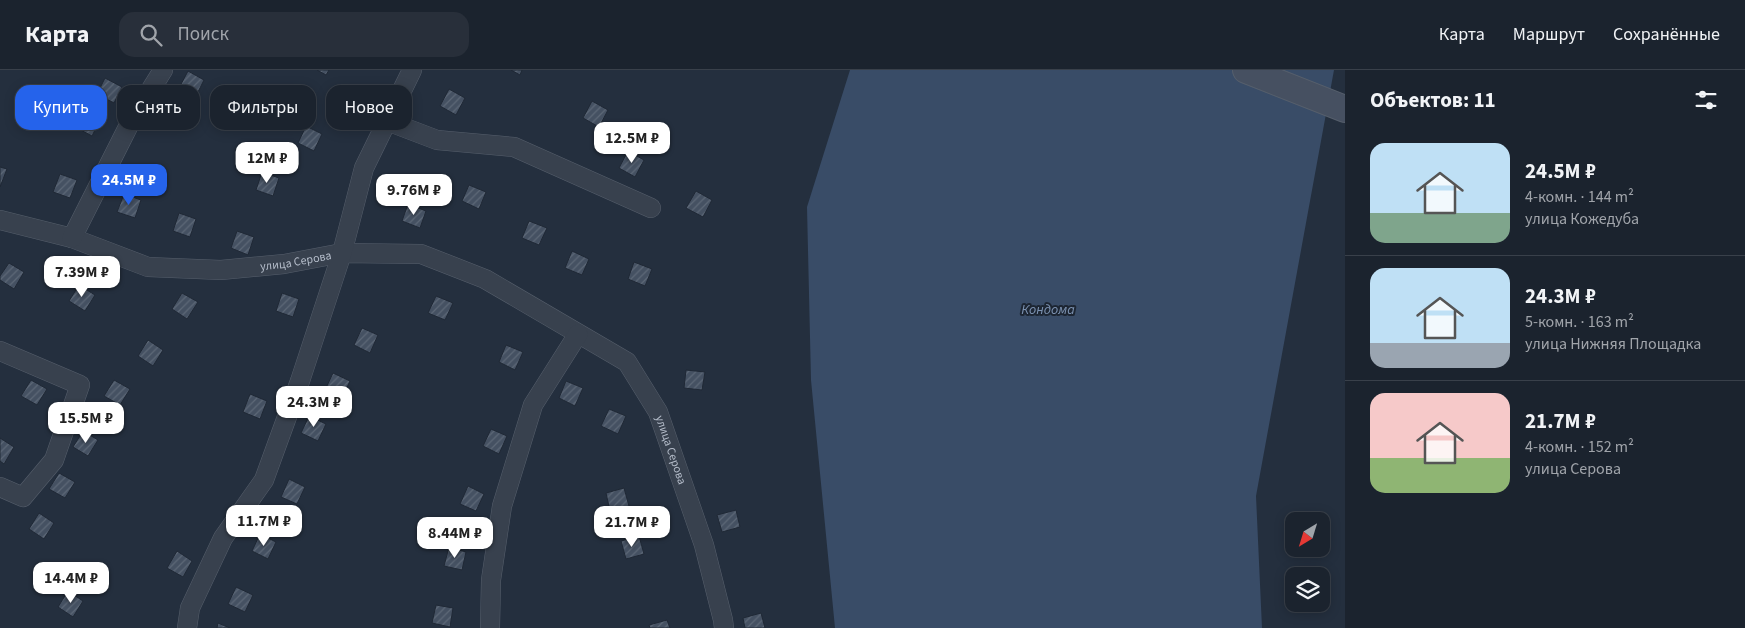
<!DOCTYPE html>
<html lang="ru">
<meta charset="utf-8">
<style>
body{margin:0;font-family:"Source Sans 3",sans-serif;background:#282f3a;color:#f1f3f6;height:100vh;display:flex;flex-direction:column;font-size:19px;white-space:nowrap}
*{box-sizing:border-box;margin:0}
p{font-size:16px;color:#a0a4aa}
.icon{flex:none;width:28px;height:28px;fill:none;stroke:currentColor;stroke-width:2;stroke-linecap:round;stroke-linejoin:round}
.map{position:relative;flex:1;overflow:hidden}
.panel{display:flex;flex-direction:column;background:#1b232e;width:400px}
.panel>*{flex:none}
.banner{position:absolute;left:15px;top:15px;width:475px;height:45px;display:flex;gap:10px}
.needle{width:32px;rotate:218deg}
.fabs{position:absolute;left:1285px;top:442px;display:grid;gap:10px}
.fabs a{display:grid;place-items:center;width:45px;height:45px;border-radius:10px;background:#1b232e;box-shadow:0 2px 12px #0003,0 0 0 1px #39404a;font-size:25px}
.price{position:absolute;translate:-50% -42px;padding:0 11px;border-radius:10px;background:#fff;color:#222;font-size:16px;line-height:32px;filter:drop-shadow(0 1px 2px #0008)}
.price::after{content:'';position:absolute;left:50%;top:30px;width:15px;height:11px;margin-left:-8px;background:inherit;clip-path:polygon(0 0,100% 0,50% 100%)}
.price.current{background:#2563eb;color:#fff}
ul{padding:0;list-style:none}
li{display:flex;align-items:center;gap:15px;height:125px;padding:0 25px}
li+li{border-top:1px solid #39404a}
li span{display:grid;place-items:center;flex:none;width:140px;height:100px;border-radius:15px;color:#555}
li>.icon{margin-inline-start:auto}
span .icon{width:60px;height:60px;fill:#fffc;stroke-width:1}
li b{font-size:21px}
h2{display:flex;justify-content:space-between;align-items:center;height:60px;padding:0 25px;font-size:21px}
.chip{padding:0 18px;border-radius:15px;background:#1b232e;box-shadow:0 2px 12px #0003,0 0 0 1px #39404a;font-size:18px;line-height:45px}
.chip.current{background:#2563eb;color:#fff}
header{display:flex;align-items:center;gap:30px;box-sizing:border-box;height:70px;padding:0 25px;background:#1b232e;border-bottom:1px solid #39404a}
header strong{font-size:24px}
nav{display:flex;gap:28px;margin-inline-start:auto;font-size:18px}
.search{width:350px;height:45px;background:#282f3a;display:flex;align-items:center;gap:12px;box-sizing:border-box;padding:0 18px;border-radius:15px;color:#a0a4aa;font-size:19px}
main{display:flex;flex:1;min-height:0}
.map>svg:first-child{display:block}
.water{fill:#394c67}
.building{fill:url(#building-hatch);stroke:#1f2835}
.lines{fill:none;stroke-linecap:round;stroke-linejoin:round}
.street-casing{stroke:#565f6c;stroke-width:20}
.secondary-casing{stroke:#565f6c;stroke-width:28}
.street{stroke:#38414e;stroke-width:19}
.secondary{stroke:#465061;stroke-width:26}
.labels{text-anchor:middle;stroke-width:4;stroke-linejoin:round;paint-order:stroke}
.street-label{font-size:12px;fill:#b4bcc9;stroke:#1d2633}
.water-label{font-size:14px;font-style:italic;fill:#7c92b1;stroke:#1d2633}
</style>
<header>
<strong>Карта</strong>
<div class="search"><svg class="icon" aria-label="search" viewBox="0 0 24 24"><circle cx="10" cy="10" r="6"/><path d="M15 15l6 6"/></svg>Поиск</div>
<nav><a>Карта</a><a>Маршрут</a><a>Сохранённые</a></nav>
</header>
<main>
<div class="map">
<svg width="1345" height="558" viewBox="0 0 1345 558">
<defs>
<pattern id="building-hatch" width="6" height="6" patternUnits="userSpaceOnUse" patternTransform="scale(1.25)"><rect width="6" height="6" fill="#455162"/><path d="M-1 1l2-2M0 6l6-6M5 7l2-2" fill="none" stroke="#5d6877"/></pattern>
</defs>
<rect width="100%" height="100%" fill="#242f3e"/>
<!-- water -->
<polygon class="water" points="850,0 1334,0 1256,426 1262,558 835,558 811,310 807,137"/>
<!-- building -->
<g class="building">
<polygon points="317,0 329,0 326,5"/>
<polygon points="511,0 522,0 520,5"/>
<polygon points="188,1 204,10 196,26 179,18"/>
<polygon points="105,8 122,17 114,33 97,24"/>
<polygon points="449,19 465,28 456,45 440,36"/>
<polygon points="592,31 608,40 599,57 583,48"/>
<polygon points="83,41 100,50 92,66 75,57"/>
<polygon points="306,56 322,64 314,81 298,73"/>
<polygon points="628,81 644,90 635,107 619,98"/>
<polygon points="0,97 7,99 0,117"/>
<polygon points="262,102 279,108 273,126 256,120"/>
<polygon points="60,104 77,110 70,128 53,122"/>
<polygon points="469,115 486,122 479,139 462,131"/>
<polygon points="696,121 712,130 703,147 686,138"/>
<polygon points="124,124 141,130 135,148 117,142"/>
<polygon points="408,134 426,141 420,158 402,151"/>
<polygon points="179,143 196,149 190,167 173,161"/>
<polygon points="529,151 547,158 539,175 522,168"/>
<polygon points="237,161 254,167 248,185 231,178"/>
<polygon points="572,181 589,189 582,205 565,198"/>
<polygon points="634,192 652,199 645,216 628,209"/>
<polygon points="9,193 24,202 14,219 0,210 0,206"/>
<polygon points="79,215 95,225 85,241 69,231"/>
<polygon points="182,223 198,232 187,249 172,239"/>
<polygon points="282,223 299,229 293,247 276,241"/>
<polygon points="436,226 453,233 445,250 428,243"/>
<polygon points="362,258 378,265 370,283 354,275"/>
<polygon points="148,270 163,280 153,296 138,286"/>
<polygon points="506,275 523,282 515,300 499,292"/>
<polygon points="686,300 705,302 702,320 684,318"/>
<polygon points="333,303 350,311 342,328 325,320"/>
<polygon points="31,310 47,319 37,335 21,326"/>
<polygon points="114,310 130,319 120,335 104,326"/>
<polygon points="566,311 583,318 575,336 559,328"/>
<polygon points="250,324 267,331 260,349 243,342"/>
<polygon points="609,339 626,346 618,364 601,356"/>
<polygon points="309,346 326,354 318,371 301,363"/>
<polygon points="491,359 507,366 499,384 483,376"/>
<polygon points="83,361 98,370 88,386 73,377"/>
<polygon points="0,368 14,377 4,394 0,391"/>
<polygon points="59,403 75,412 65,428 49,419"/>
<polygon points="289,409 305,417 297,434 281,427"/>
<polygon points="468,416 484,424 476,441 460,434"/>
<polygon points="624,418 629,436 610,441 606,423"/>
<polygon points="736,440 740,457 722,462 717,445"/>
<polygon points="39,443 54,453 44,469 29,459"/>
<polygon points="260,464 276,472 268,489 252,481"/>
<polygon points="639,466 644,484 626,489 621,471"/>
<polygon points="449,477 466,482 462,500 444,496"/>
<polygon points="177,481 192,491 183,507 167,498"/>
<polygon points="236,517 253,525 245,542 228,534"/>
<polygon points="68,521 83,531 73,547 58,537"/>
<polygon points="436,535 453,538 450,557 432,553"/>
<polygon points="761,543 765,558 745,558 743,548"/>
<polygon points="667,550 670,558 650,558 649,555"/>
<polygon points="218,553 230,558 217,558"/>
</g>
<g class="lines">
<!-- street casing -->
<g class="street-casing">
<g id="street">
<polyline points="387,51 437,70 514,77 651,138"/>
<path id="s1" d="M0,150L72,168L148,197L221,200L284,194L342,183L421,184L485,209L627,292L658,342L704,475L723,550L724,558"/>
<polyline points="72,168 130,53 163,0"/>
<polyline points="0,281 80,315 54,390 23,427 0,417"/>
<polyline points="187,558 190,538 223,468 264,410 300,311 342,183 364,98 412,0"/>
<polyline points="490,558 491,510 502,436 533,335 578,264"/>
</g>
</g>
<!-- secondary casing -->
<g class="secondary-casing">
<polyline id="secondary" points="1246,0 1345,39"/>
</g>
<!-- street -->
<use href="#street" class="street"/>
<!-- secondary -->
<use href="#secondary" class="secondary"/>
</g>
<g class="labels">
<!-- street labels -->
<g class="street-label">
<text dy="4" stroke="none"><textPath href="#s1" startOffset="304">улица Серова</textPath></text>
<text dy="4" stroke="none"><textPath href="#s1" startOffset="762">улица Серова</textPath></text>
</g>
<!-- water labels -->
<g class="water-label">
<text x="1048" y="244">Кондома</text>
</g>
</g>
</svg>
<div class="fabs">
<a><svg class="needle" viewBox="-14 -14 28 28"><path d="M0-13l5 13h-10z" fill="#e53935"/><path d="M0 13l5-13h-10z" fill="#a0a4aa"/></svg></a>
<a><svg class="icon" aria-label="layers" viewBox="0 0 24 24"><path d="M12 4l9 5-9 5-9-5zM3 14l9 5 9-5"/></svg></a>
</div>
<b class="price" style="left:632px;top:94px">12.5M ₽</b>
<b class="price" style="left:267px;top:114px">12M ₽</b>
<b class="price current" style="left:129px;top:136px">24.5M ₽</b>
<b class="price" style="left:414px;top:146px">9.76M ₽</b>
<b class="price" style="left:82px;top:228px">7.39M ₽</b>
<b class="price" style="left:314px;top:358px">24.3M ₽</b>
<b class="price" style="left:86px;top:374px">15.5M ₽</b>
<b class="price" style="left:264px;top:477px">11.7M ₽</b>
<b class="price" style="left:632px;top:478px">21.7M ₽</b>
<b class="price" style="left:455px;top:489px">8.44M ₽</b>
<b class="price" style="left:71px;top:534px">14.4M ₽</b>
<div class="banner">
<a class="chip current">Купить</a>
<a class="chip">Снять</a>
<a class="chip">Фильтры</a>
<a class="chip">Новое</a>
</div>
</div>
<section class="panel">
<h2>Объектов: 11<svg class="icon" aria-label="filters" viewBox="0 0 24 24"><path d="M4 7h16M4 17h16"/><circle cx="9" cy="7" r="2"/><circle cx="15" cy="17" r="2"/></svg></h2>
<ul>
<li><span style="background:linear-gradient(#bfe0f5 70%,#7fa58c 0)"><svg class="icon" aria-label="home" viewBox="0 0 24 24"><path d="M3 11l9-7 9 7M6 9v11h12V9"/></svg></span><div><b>24.5M ₽</b><p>4-комн. · 144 m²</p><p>улица Кожедуба</p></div></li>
<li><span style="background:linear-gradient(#bfe0f5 75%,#9aa5b1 0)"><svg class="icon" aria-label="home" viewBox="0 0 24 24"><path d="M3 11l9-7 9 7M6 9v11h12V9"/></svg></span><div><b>24.3M ₽</b><p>5-комн. · 163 m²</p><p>улица Нижняя Площадка</p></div></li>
<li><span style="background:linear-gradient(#f6c9c9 65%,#8fb573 0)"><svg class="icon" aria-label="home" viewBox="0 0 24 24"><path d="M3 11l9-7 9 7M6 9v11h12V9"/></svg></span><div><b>21.7M ₽</b><p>4-комн. · 152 m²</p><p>улица Серова</p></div></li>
</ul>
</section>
</main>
